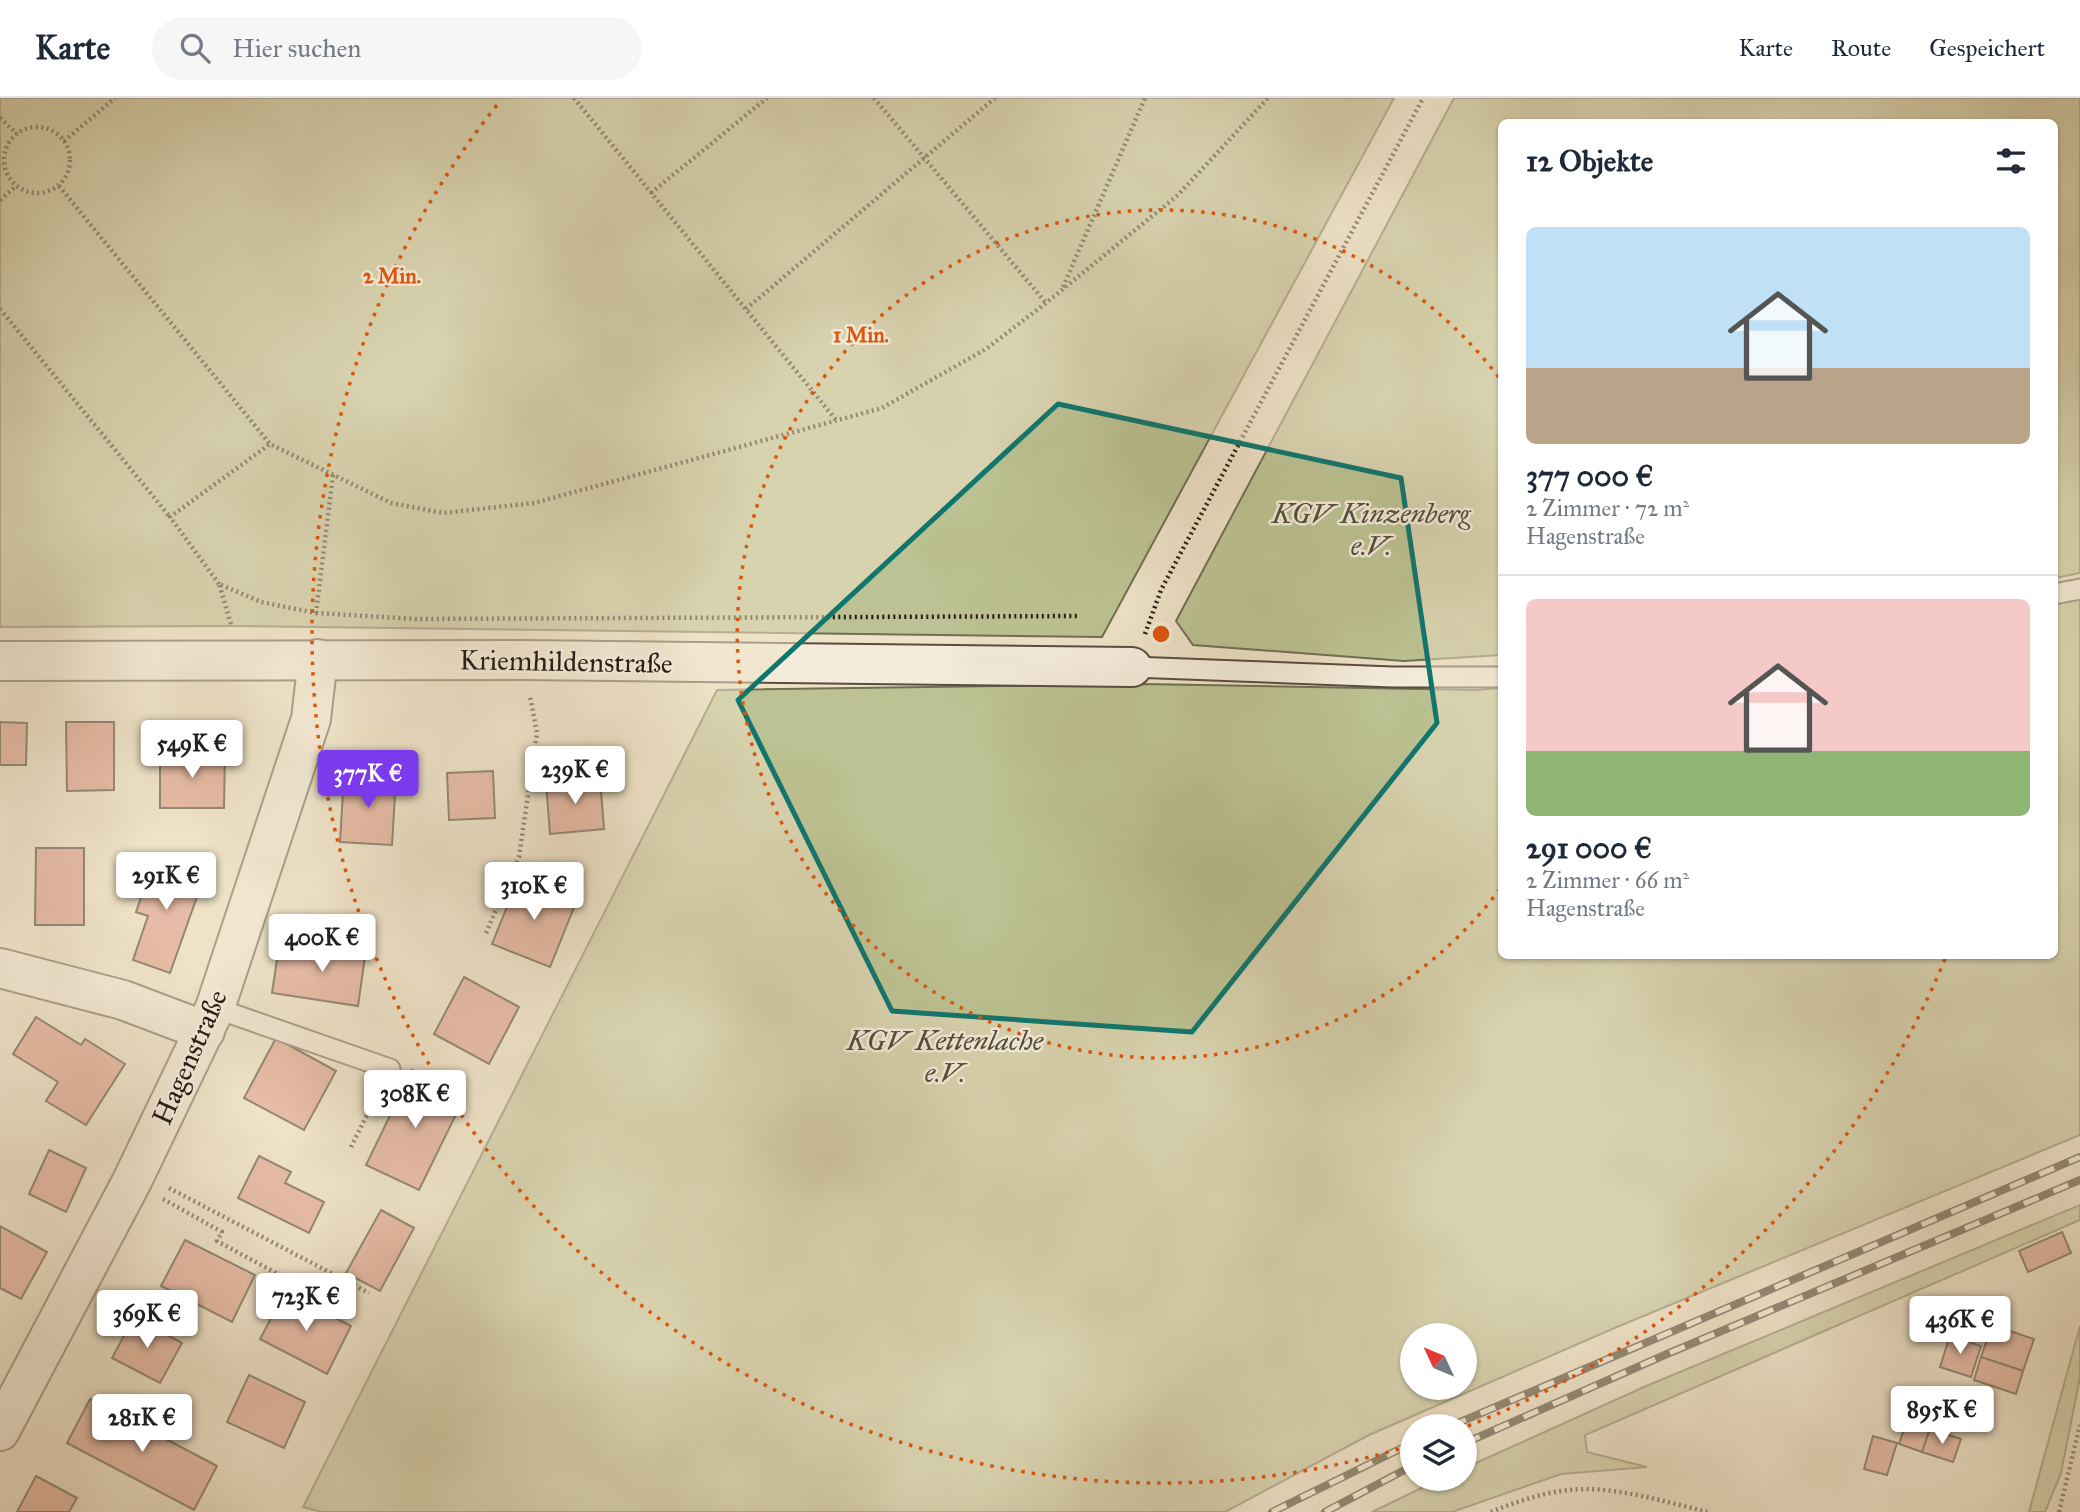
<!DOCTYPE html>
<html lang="de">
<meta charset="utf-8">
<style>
body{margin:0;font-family:"IM FELL Great Primer",serif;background:#f6f6f7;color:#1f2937;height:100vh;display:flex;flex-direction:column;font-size:26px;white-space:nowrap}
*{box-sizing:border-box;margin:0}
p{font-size:23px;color:#747a83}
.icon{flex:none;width:38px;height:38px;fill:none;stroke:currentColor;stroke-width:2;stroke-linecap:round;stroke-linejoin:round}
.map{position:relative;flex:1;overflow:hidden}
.details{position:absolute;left:1498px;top:21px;width:560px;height:840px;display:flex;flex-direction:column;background:#fff;border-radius:10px;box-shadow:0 2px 5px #0004}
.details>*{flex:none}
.needle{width:46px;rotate:314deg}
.buttons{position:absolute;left:1400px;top:1225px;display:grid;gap:14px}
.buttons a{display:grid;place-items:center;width:77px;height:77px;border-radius:50%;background:#fff;box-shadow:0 2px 5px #0004;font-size:35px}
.price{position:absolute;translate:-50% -60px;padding:0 16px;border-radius:7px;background:#fff;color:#222;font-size:23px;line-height:46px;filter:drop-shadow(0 2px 4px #0008)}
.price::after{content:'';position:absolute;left:50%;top:42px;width:21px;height:16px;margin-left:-10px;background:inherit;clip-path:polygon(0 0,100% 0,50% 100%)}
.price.selected{background:#7c3aed;color:#fff}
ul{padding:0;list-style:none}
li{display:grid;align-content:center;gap:14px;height:371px;padding:0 28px}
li+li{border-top:2px solid #e0e1e3}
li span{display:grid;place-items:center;height:217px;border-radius:10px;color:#555}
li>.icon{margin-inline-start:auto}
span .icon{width:126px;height:126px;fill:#fffc;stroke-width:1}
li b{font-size:30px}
h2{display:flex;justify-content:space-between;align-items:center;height:84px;padding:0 28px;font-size:30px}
header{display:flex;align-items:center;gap:42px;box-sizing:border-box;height:98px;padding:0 35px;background:#fff;border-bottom:2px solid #e0e1e3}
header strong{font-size:33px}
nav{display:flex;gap:38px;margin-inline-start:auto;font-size:24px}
.search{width:490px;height:63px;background:#f6f6f7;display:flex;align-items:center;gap:18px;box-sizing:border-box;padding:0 24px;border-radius:38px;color:#747a83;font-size:26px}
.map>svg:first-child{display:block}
.green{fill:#bcc293;stroke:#716e53;stroke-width:2;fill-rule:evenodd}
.building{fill:#db8f7f;stroke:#261b13;stroke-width:2}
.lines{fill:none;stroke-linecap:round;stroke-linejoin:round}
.lane-casing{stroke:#584d40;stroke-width:23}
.street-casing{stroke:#584d40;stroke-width:42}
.path{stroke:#261b13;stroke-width:4.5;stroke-dasharray:2 3.5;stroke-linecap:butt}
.lane{stroke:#f4ecdb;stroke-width:19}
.street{stroke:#f4ecdb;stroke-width:38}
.rail-casing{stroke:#261b13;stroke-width:8}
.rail{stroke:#f4ecdb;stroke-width:5;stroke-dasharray:16;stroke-linecap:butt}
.marked{fill:none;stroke:#0f766e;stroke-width:5;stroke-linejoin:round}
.ring{fill:none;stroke:#de560c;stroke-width:3.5;stroke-dasharray:3.5 7}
.labels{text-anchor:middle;stroke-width:5;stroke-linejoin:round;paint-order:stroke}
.park-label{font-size:28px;font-style:italic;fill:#534d39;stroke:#f4ecdb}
.street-label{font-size:28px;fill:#261b13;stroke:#f4ecdb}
.centre{fill:#de560c;stroke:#f4ecdb;stroke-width:3.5}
.ring-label{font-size:21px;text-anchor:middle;font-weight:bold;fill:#de560c;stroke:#f4ecdb;stroke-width:5;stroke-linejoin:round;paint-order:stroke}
</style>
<header>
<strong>Karte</strong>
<div class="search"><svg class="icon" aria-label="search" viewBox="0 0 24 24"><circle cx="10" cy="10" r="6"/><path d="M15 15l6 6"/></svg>Hier suchen</div>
<nav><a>Karte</a><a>Route</a><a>Gespeichert</a></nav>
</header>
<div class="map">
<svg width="2080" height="1414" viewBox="0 0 2080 1414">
<rect width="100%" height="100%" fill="#eee2c7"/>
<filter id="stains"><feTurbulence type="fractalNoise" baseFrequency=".00286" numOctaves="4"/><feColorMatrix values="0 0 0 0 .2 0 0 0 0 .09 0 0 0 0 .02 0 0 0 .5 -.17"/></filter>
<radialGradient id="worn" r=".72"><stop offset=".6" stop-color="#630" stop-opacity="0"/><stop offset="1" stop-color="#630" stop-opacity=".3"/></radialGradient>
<!-- green -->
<g class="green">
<polygon points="0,0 1394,0 1102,539 232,528 0,529"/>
<polygon points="1454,0 2080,0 2080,475 2055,480 2054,24 1502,24 1501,557 1404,563 1193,547 1176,523"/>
<path d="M2080,498V1037L1617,1229L1369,1337L1225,1414H322L303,1409L717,592L1143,586L1475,592L1501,590L1502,858H2054L2055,504ZM1412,1237H1465V1290H1412Z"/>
<polygon points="2080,1107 2080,1122 1585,1337 1587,1354 1647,1369 1561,1376 1452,1414 1372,1414 1440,1381 1465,1381 1465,1370 1644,1289"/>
<polygon points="2080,1228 2080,1279 2061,1375 2045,1414 2029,1414"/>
</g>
<!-- building -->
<g class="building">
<polygon points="0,624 27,625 26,667 0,667"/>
<polygon points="66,624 114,624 114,692 67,693"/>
<polygon points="160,654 225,655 224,710 160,710"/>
<polygon points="493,673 495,720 449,722 447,675"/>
<polygon points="344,677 396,680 392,747 340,744"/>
<polygon points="600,680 604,731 550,736 546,685"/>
<polygon points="36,750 84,750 84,827 35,827"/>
<polygon points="155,759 205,776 170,875 133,862 148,818 136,814"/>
<polygon points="519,779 577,802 550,869 492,846"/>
<polygon points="309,843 366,852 358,908 272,895 278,855 306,859"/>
<polygon points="464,879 519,909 489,966 434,936"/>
<polygon points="36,919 81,947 85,941 125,966 86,1027 46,1003 58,984 13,956"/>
<polygon points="276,940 336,973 304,1032 244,1000"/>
<polygon points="412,972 465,998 419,1092 366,1067"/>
<polygon points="49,1052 86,1070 66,1114 29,1096"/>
<polygon points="259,1058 291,1074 285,1085 324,1104 309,1135 238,1100"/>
<polygon points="381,1112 414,1130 380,1193 346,1175"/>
<polygon points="0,1128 47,1154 21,1201 0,1190"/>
<polygon points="2062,1134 2071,1155 2028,1174 2019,1153"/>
<polygon points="185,1142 255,1177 232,1224 161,1188"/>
<polygon points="285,1194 351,1228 327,1276 260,1241"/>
<polygon points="134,1219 182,1245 160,1285 112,1260"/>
<polygon points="1992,1227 2034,1241 2023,1273 1981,1259"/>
<polygon points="1950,1237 1981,1248 1971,1279 1940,1269"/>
<polygon points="1981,1259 2023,1273 2016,1296 1974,1282"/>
<polygon points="249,1277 305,1304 284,1350 227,1324"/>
<polygon points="90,1301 217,1368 194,1412 67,1345"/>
<polygon points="1911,1311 1934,1319 1922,1354 1899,1346"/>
<polygon points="1930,1331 1961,1341 1953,1364 1922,1354"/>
<polygon points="1873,1338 1897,1345 1887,1377 1864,1371"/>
<polygon points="36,1378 77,1400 69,1414 17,1414"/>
</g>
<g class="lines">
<!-- lane casing -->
<g class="lane-casing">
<g id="lane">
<polyline points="2054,496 2080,491"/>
<polyline points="1132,569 1393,579 1502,579"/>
<polyline points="215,910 390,971"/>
</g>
</g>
<!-- street casing -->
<g class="street-casing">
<g id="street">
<polyline points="0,563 524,562 1132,569"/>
<polyline points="0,870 123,902 205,933"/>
<polyline points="0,1333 132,1083 215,910 311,621 318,561"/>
</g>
</g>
<!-- path -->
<g class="path">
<polyline points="574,0 836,322"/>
<polyline points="874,0 1046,205"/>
<polyline points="0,20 17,36"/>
<circle cx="37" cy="62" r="33"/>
<polyline points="64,43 115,0"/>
<polyline points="59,88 270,346 391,405 443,415 534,405 882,310 986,251 1046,205 1178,97 1268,0"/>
<polyline points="651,95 767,0"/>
<polyline points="0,102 15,89"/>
<polyline points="1063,189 1145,0"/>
<polyline points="0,211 170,419"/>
<polyline points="746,211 995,0"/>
<polyline points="219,486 170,419 270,346"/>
<polyline points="316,515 416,521 1077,518"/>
<polyline points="231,526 219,486 261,504 316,515 333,377"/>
<polyline points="1145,536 1161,492 1423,0"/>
<polyline points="486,835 519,759 537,635 530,598"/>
<polyline points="351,1049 379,993"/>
<polyline points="169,1090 369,1195"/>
<polyline points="163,1101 222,1134 217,1143 331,1205"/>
<path d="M1491,1414C1515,1404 1542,1395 1569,1392C1613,1387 1665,1404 1708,1414"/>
<polyline points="2059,1414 2080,1327"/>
</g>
<!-- lane -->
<use href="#lane" class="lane"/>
<!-- street -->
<use href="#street" class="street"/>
<!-- rail casing -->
<g class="rail-casing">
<g id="rail">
<polyline points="1451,1328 2080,1059"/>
<polyline points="1465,1345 1667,1256 2080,1082"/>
<polyline points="1272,1414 1412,1345"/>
<polyline points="1325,1414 1412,1368"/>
</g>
</g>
<!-- rail -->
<use href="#rail" class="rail"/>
</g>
<!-- marked area -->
<path d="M0 0H2080V1414H0ZM1058,306L1401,380L1437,625L1192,934L892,913L738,602Z" fill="#eee2c7" fill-opacity=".55" fill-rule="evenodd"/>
<path class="marked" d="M1058,306L1401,380L1437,625L1192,934L892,913L738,602Z"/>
<!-- distance rings -->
<g class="ring">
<path d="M1500 791A424 424 0 1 1 1500 281"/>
<path d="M1945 861A849 849 0 0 1 1465 1329M1409 1348A849 849 0 0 1 501 2"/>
</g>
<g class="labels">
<!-- park labels -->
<g class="park-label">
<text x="1371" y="425">KGV Kinzenberg<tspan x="1371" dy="32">e.V.</tspan></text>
<text x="945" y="952">KGV Kettenlache<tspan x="945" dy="32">e.V.</tspan></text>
</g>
<!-- street labels -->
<g class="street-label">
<text transform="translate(566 563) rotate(1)" y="10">Kriemhildenstraße</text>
<text transform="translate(189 959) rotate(-66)" y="10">Hagenstraße</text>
</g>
</g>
<circle cx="1161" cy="536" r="10" class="centre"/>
<g class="ring-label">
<text x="392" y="185">2 Min.</text>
<text x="861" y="244">1 Min.</text>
</g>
<rect width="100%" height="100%" filter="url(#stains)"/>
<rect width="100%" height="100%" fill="url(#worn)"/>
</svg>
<div class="buttons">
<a><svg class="needle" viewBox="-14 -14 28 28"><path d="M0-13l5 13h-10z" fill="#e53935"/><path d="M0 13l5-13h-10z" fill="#747a83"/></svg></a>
<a><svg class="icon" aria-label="layers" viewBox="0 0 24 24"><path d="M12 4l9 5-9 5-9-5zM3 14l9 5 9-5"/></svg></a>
</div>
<b class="price" style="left:192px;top:682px">549K €</b>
<b class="price" style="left:575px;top:708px">239K €</b>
<b class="price selected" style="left:368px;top:712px">377K €</b>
<b class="price" style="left:166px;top:814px">291K €</b>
<b class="price" style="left:534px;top:824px">310K €</b>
<b class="price" style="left:322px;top:876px">400K €</b>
<b class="price" style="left:415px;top:1032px">308K €</b>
<b class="price" style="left:306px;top:1235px">723K €</b>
<b class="price" style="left:147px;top:1252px">369K €</b>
<b class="price" style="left:1960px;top:1258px">436K €</b>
<b class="price" style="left:1942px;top:1348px">895K €</b>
<b class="price" style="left:142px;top:1356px">281K €</b>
<section class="details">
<h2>12 Objekte<svg class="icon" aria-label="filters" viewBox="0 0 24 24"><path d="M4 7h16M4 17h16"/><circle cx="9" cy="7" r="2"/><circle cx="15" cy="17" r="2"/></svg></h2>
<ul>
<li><span style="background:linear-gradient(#bfe0f5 65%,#b9a48a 0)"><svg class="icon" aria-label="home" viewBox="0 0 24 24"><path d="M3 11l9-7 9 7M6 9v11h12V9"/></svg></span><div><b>377 000 €</b><p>2 Zimmer · 72 m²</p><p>Hagenstraße</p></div></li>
<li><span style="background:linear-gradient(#f6c9c9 70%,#8fb573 0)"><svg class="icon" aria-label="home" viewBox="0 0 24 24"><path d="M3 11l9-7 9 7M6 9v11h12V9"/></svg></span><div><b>291 000 €</b><p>2 Zimmer · 66 m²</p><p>Hagenstraße</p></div></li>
</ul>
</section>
</div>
